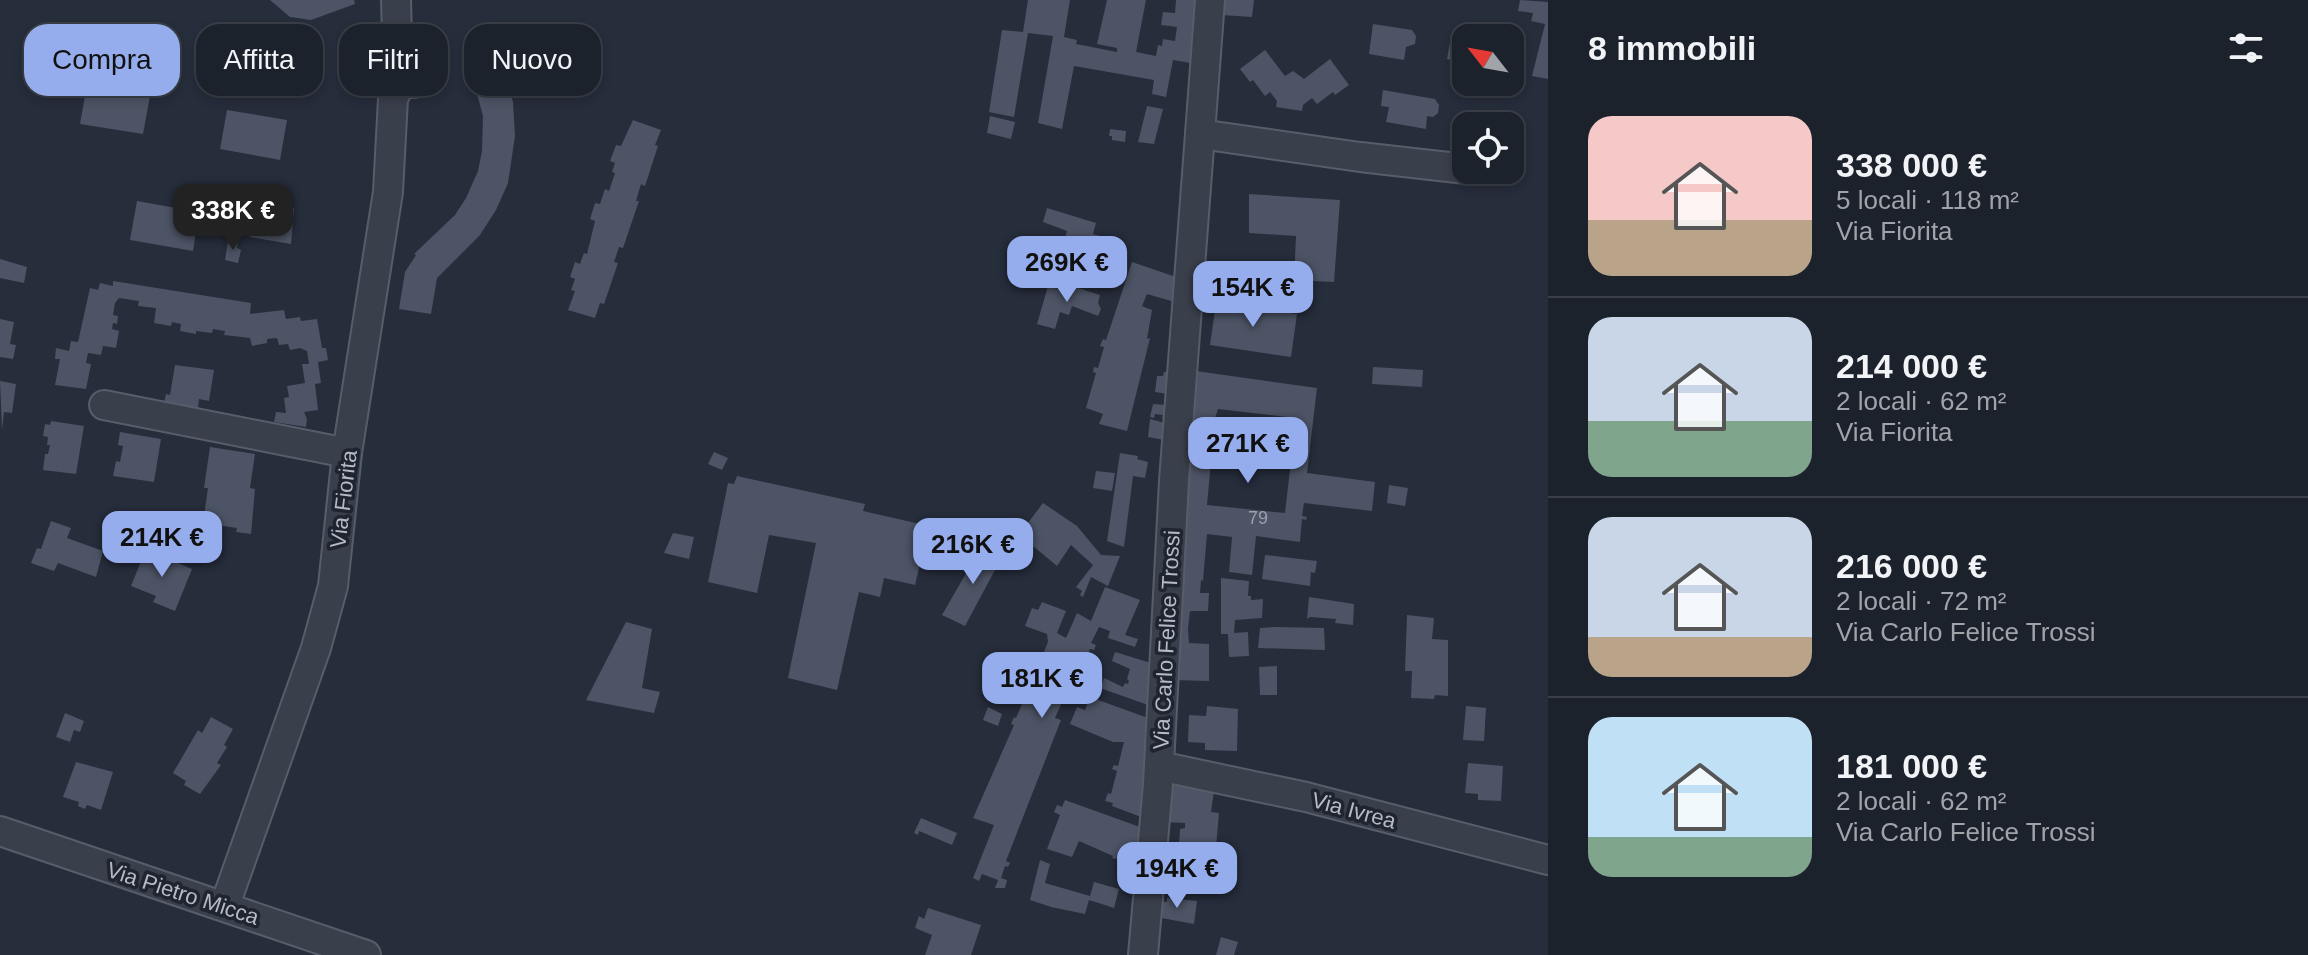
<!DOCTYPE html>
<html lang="it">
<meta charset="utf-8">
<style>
body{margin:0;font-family:Helvetica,sans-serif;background:#292f38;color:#f1f3f6;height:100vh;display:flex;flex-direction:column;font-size:30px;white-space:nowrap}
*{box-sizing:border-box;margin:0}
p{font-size:26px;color:#a0a4a9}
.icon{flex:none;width:44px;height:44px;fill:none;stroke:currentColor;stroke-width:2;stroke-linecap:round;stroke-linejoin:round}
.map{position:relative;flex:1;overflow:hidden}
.sheet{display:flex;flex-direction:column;background:#1c222c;width:760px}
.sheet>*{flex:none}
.guide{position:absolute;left:24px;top:24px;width:760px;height:72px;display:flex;gap:16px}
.needle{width:52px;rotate:301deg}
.tools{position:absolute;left:1452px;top:24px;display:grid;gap:16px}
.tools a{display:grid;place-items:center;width:72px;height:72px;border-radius:16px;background:#1c222c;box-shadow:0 4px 12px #0003,0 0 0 2px #3a3f48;font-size:40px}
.price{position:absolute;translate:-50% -68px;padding:0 18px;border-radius:16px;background:#95aced;color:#111;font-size:26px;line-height:52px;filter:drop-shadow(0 2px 4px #0008)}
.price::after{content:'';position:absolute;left:50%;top:48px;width:24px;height:18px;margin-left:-12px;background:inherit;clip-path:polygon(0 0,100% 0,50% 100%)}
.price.active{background:#222;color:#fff}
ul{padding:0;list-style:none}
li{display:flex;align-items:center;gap:24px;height:200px;padding:0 40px}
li+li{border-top:2px solid #3a3f48}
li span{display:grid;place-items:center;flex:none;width:224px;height:160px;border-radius:24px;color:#555}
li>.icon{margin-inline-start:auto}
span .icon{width:96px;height:96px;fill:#fffc;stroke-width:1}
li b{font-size:34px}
h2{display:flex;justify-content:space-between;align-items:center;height:96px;padding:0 40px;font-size:34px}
.tag{padding:0 28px;border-radius:24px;background:#1c222c;box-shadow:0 4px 12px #0003,0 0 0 2px #3a3f48;font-size:28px;line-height:72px}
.tag.active{background:#95aced;color:#111}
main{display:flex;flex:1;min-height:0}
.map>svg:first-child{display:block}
.building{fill:#4d5465;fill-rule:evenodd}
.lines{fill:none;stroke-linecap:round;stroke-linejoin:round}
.minor-casing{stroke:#585d6a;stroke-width:32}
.minor{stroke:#3a3f4c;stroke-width:28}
.labels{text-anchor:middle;stroke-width:7;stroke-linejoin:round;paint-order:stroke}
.number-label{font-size:18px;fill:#9ca0ae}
.street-label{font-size:22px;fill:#b6bac7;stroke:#1f2431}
</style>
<main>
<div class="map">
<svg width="1548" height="955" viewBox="0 0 1548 955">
<rect width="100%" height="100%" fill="#262d3b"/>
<!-- building -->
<g class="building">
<polygon points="270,0 354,0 355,4 311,20 290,17"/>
<polygon points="1028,0 1070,0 1064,37 1077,40 1076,44 1117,52 1117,48 1097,44 1107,0 1146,0 1136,52 1156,56 1158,45 1162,46 1163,39 1175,41 1177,27 1161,25 1163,12 1175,13 1176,0 1197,0 1191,63 1173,60 1166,97 1152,94 1154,80 1074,66 1062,129 1038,123 1053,36 1028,33 1014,117 989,112 1002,30 1023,32"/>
<polygon points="1223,0 1254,0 1252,17 1222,15"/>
<polygon points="1520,0 1548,2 1548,79 1532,76 1545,24 1531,21 1533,13 1518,11"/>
<polygon points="1373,24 1412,30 1416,36 1415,44 1406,47 1404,60 1369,54"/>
<polygon points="1451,37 1466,40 1466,73 1450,70 1452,60 1447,59"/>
<polygon points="1265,50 1285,76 1293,71 1304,79 1330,59 1349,85 1335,95 1333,92 1317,104 1312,98 1303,105 1302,111 1276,107 1277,101 1270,92 1265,96 1253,80 1250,82 1240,69"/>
<polygon points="480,52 504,61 502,66 513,102 515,136 508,183 496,210 480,235 437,278 431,314 399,309 405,272 416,255 414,254 455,215 466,198 478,171 482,151 483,116 476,90 465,66 477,60"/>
<polygon points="87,85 150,96 143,134 80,124"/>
<polygon points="1383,90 1435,99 1439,105 1438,113 1433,117 1427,116 1426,129 1386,122 1389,107 1381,106"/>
<polygon points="1147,106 1163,109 1154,144 1138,142"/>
<polygon points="227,110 287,120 280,160 220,149"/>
<polygon points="990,116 1015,122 1011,139 987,133"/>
<polygon points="633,120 661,130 655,145 658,146 645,186 641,184 636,201 639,201 623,248 619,247 614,262 618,263 604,304 600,303 595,318 568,310 575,291 571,290 575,279 570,277 575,262 580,264 584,253 587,254 595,221 590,219 595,203 600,204 605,189 609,191 615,173 612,172 615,163 610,161 616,145 621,146"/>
<polygon points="1110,129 1126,131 1125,142 1112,140 1112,136 1109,136"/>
<polygon points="237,191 260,195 259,199 290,204 290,207 294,208 291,244 250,237 255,215 233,211"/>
<polygon points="1249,194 1340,200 1334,282 1294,280 1296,236 1249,233"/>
<polygon points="137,201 199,212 193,251 130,240"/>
<polygon points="1047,208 1096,223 1093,234 1100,236 1097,247 1090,245 1082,271 1065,266 1069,254 1061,251 1067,231 1043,222"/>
<polygon points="228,240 238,242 237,248 241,250 238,263 225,260"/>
<polygon points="0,259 27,267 24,283 0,278"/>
<polygon points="1132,262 1176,277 1175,302 1147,294 1142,306 1152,310 1147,339 1150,338 1127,431 1099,424 1103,414 1086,408 1096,373 1093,372 1094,367 1098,368 1104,347 1100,346 1103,339 1106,340"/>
<polygon points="113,281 251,303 250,314 284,310 286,319 300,317 301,321 317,319 322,348 326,348 328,360 318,362 321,383 315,384 318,410 304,412 307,419 306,427 274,422 276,412 286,413 284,398 289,397 287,386 305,383 302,364 309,364 307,351 300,348 290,350 288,344 279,345 277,338 267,339 267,343 252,346 250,338 224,335 225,331 213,329 212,333 196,331 196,334 180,331 181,324 172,322 171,326 154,323 156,308 138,306 139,301 119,298 115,303 113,315 118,316 117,324 113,323 112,329 119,331 116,348 103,346 101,355 88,353 86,363 91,364 86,389 55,385 60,359 55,359 56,348 69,351 71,341 78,342 90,288 98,290 100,283 113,286"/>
<polygon points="1069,285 1100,295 1098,303 1101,309 1098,316 1072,306 1069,315 1060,312 1055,329 1037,324 1048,286 1067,291"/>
<polygon points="1224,302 1297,314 1291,357 1210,345 1216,303"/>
<polygon points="0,319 14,322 10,344 16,345 13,359 0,357"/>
<polygon points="175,365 214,370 209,401 199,399 198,409 164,403 166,394 170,395"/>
<polygon points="1373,367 1423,370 1422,387 1372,384"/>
<path d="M1196,371L1317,388L1307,473L1375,482L1372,511L1304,503L1302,516L1307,517L1306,520L1302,519L1300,542L1256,536L1252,575L1229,572L1232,537L1207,534L1203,581L1201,580L1200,593H1209L1208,611H1190L1188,629L1189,643L1209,644V681L1173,680ZM1218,409L1287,417V420L1291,421V417L1296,418L1285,513L1207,505L1215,418Z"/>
<polygon points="1164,372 1170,372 1168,394 1155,392 1157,376 1163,376"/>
<polygon points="0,381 16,384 12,413 4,412 2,430"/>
<polygon points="1153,404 1167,405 1166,419 1162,419 1163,415 1155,414 1154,418 1150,417"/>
<polygon points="1150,419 1165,423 1164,440 1148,437"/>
<polygon points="51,421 84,426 76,474 43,470 45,454 48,454 50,445 47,445 48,437 43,436 45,424 50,425"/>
<polygon points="120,432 161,439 154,482 113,476 116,461 120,462 123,446 118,445"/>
<polygon points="210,447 255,454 250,488 255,489 251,534 236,532 237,528 203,523 208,488 204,488"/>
<polygon points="714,452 728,458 722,470 708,464"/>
<polygon points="1120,453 1138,456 1137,459 1148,462 1145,478 1133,476 1124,547 1107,541"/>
<polygon points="1096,471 1115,473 1112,491 1093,488"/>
<polygon points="737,476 865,504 863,511 929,526 915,585 884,578 880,597 859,592 837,690 788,678 816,543 769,535 757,593 708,582 728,483 734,484"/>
<polygon points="1389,485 1408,488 1405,506 1387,503"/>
<polygon points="1043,503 1077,526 1101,555 1120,556 1108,586 1091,577 1083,597 1080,595 1082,591 1076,587 1093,565 1071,545 1057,566 1027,541 1014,557 1006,552"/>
<polygon points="51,521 71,528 67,538 103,551 96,577 58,563 54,571 31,563 37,548 41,549"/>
<polygon points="673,533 694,537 689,559 664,553"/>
<polygon points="983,544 1003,555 965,626 942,615"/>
<polygon points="146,549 192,569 175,611 153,602 156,596 131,586"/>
<polygon points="1265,555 1317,561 1315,573 1311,572 1310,586 1262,579"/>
<polygon points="1221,578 1249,581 1248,596 1251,596 1251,600 1263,599 1262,618 1235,620 1234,633 1248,632 1249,656 1229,657 1228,634 1221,634"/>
<polygon points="1105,587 1140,600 1125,635 1138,639 1135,647 1108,638 1110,631 1099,627 1091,643 1096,645 1094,650 1090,649 1067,704 1062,702 1055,718 1061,720 1006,861 1010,863 1008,867 1005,866 1001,878 1007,880 1005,888 995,888 998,880 982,874 979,881 973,878 994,825 973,818 1014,725 1011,724 1014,717 1016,718 1048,642 1047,634 1025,626 1032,608 1038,610 1042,602 1066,611 1057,633 1066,638 1077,613 1091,621"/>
<polygon points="1309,597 1354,604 1353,625 1335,623 1336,619 1310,617 1307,619"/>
<polygon points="1407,615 1434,618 1432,639 1448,640 1448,696 1435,695 1434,699 1411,698 1412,671 1405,671"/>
<polygon points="626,622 652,629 642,688 660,692 654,713 586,700"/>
<polygon points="1275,627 1324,628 1325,650 1258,648 1260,628"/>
<polygon points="1115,652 1151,663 1148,705 1100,688 1104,678 1123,687 1125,683 1128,684 1129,681 1127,679 1130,669 1112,661"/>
<polygon points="1277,666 1277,695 1260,695 1259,667"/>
<polygon points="1090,697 1148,718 1141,817 1112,806 1113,803 1105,801 1108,793 1111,794 1117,771 1112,769 1114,765 1118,766 1124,742 1113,742 1070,724 1077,707 1085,710"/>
<polygon points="1207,706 1238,709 1237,751 1205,750 1205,743 1188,742 1189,715 1206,716"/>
<polygon points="1466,706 1486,708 1484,741 1463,740"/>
<polygon points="988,707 1002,714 998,726 983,720"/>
<polygon points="65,713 84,721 80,732 74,730 70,742 56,737"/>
<polygon points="211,717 233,729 224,745 227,747 217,763 221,765 200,794 184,785 186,781 173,773 198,730 202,733"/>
<polygon points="76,762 113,772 101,810 87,805 85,809 78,806 79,802 63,797"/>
<polygon points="1468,763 1503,766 1501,801 1478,800 1478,794 1465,793"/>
<polygon points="1167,785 1202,788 1201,791 1214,791 1211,812 1219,813 1214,871 1194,869 1194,858 1182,857 1183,844 1179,844 1180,829 1185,828 1185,823 1164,822"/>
<polygon points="1065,800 1140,827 1136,859 1128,856 1127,861 1117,857 1116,859 1112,858 1113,856 1079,841 1072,857 1047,849 1060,815 1054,812 1057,805 1062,807"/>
<polygon points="921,818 957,833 952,845 919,831 918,835 914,833"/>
<polygon points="1040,860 1050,864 1045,883 1090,896 1094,882 1119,889 1114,908 1089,900 1085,914 1051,907 1030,900"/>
<polygon points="1167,898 1197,901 1194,924 1156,917 1157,901 1167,902"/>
<polygon points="928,908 981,925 971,955 925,955 932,935 915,928 919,916 924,919"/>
<polygon points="1221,937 1238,942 1234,955 1216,955"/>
</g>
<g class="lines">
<!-- minor casing -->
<g class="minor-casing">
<g id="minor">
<polyline points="396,0 397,35 405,51"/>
<circle cx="411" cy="67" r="16"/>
<polyline points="1200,134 1360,157 1466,169"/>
<polyline points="104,405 347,453"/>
<polyline points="1159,766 1306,797 1548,860"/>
<polyline points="0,831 366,955"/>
<polyline points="225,905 316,648 333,586 347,453 388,192 393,99 402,80"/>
<polyline points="1143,955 1158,784 1174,481 1210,0"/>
</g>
</g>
<!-- minor -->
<use href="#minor" class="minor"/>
</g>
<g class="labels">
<!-- number labels -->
<g class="number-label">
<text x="1258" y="524">79</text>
</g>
<!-- street labels -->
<g class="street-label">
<text transform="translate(343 499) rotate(-83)" y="8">Via Fiorita</text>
<text transform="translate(1166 640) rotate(-87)" y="8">Via Carlo Felice Trossi</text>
<text transform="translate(1354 810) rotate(15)" y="8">Via Ivrea</text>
<text transform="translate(183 893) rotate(18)" y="8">Via Pietro Micca</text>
</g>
</g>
</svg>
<div class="tools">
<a><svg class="needle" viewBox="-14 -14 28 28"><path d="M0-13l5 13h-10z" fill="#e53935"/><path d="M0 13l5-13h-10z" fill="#a0a4a9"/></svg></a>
<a><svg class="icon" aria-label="locate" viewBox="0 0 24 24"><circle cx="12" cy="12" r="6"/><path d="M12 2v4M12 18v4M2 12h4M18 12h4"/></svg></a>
</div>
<b class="price active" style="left:233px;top:252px">338K €</b>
<b class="price" style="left:1067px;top:304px">269K €</b>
<b class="price" style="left:1253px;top:329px">154K €</b>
<b class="price" style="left:1248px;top:485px">271K €</b>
<b class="price" style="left:162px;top:579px">214K €</b>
<b class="price" style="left:973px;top:586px">216K €</b>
<b class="price" style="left:1042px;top:720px">181K €</b>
<b class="price" style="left:1177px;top:910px">194K €</b>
<div class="guide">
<a class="tag active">Compra</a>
<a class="tag">Affitta</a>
<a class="tag">Filtri</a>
<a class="tag">Nuovo</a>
</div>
</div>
<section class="sheet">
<h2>8 immobili<svg class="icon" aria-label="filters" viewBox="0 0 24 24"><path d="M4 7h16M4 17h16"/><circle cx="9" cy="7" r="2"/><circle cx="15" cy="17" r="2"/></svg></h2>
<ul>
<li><span style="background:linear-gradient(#f6c9c9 65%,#b9a48a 0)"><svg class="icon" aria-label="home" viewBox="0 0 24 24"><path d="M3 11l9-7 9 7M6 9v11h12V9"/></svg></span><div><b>338 000 €</b><p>5 locali · 118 m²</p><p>Via Fiorita</p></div></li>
<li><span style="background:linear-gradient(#c9d6e8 65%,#7fa58c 0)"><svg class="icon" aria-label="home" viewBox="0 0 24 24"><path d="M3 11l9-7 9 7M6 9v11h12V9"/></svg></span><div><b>214 000 €</b><p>2 locali · 62 m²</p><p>Via Fiorita</p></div></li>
<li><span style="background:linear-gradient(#c9d6e8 75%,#b9a48a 0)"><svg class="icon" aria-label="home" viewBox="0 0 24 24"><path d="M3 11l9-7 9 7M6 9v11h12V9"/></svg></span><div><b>216 000 €</b><p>2 locali · 72 m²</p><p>Via Carlo Felice Trossi</p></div></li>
<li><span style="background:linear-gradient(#bfe0f5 75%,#7fa58c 0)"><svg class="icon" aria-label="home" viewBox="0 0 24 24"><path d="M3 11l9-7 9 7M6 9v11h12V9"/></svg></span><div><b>181 000 €</b><p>2 locali · 62 m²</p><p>Via Carlo Felice Trossi</p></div></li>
</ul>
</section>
</main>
